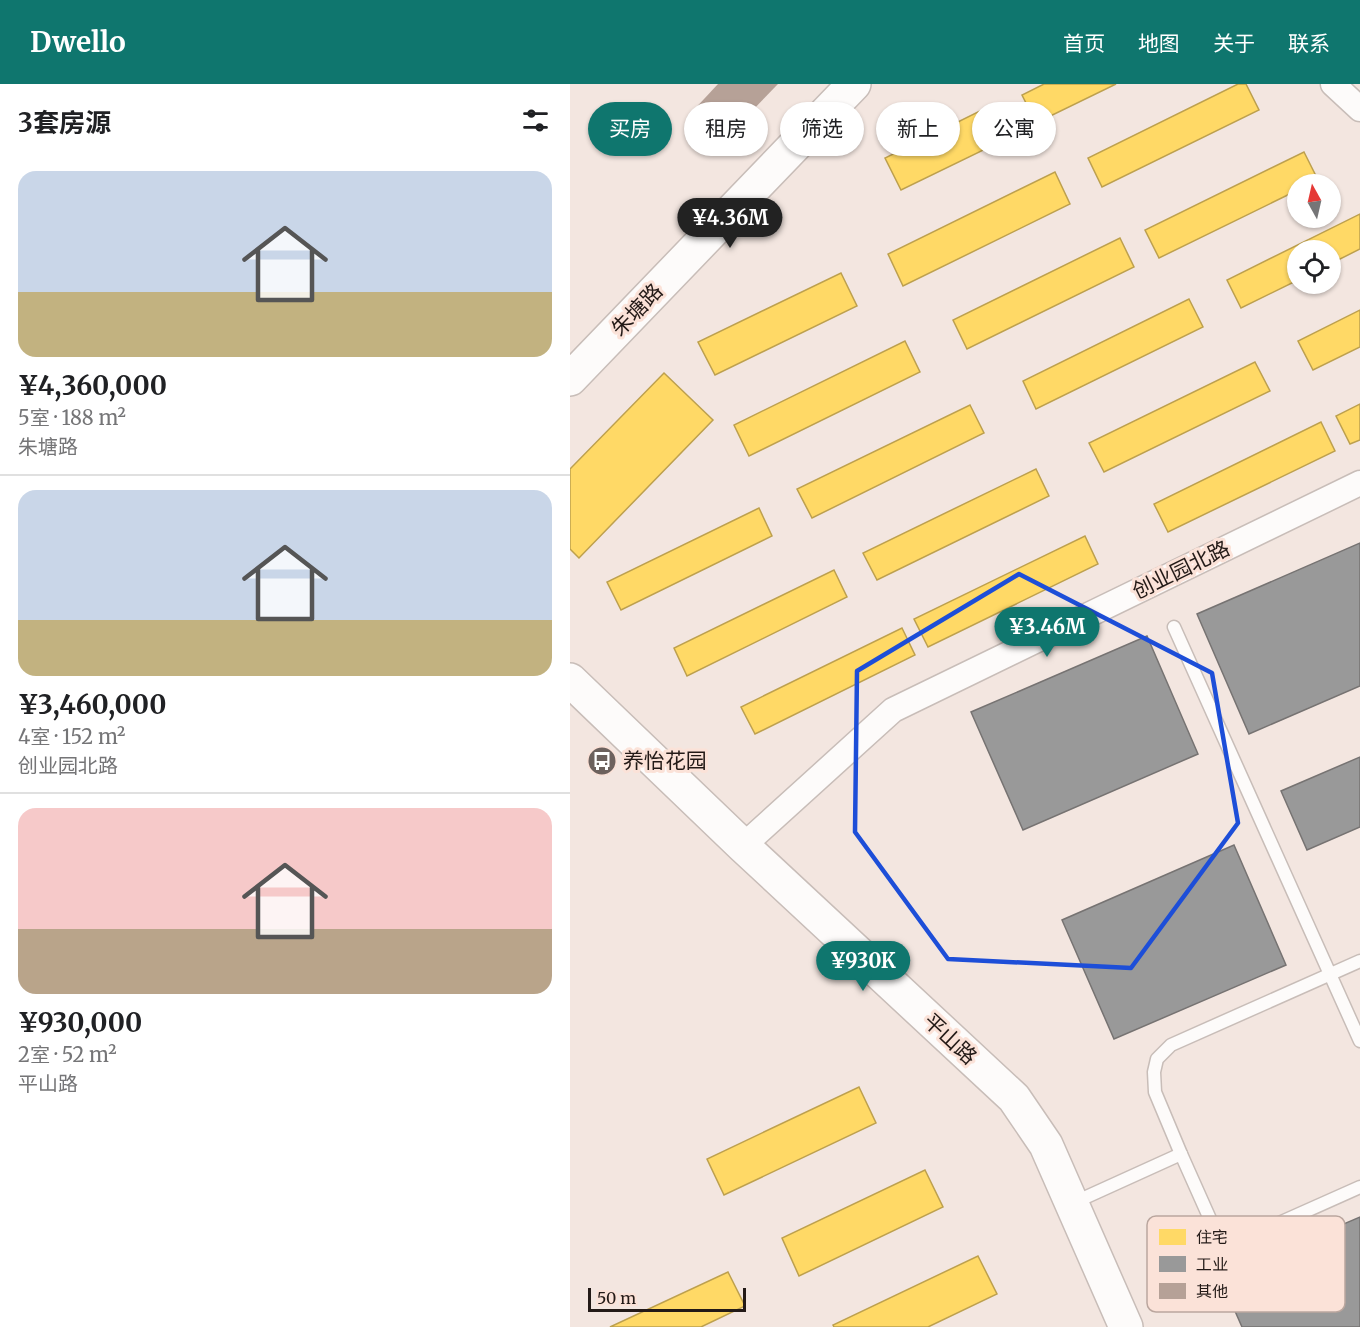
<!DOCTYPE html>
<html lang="zh">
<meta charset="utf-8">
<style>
body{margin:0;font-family:Merriweather,"Noto Sans SC",serif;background:#f6f6f6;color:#202124;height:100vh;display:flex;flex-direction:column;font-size:22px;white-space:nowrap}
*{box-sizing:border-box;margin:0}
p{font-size:20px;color:#757577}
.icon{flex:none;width:33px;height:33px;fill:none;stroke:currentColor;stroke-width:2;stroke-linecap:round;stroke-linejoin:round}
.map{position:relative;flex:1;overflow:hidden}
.details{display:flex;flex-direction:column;background:#fff;width:570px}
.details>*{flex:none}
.banner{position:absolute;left:18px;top:18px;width:570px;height:54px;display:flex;gap:12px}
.needle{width:39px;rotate:352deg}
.buttons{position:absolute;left:717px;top:90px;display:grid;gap:12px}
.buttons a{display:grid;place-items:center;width:54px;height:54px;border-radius:50%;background:#fff;box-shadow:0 2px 4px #0004;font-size:30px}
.scale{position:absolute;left:18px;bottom:15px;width:158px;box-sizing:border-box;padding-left:6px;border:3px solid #231a17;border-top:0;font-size:16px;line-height:21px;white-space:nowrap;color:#231a17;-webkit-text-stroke:4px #fbe2d8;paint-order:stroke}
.price{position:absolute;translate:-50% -51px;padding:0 14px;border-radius:21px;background:#0f766e;color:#fff;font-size:20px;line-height:39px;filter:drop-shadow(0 2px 3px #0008)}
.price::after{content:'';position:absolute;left:50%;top:36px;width:18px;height:14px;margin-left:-9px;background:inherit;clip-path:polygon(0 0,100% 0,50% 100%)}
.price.current{background:#222;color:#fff}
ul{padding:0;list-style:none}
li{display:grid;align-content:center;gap:12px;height:318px;padding:0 18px}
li+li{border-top:2px solid #e0e0e0}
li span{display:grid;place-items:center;height:186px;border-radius:18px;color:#555}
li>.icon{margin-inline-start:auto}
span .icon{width:108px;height:108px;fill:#fffc;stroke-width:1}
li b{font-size:26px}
h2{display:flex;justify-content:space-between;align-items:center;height:72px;padding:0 18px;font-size:26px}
.pill{padding:0 21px;border-radius:27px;background:#fff;box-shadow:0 2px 4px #0004;font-size:21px;line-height:54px}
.pill.current{background:#0f766e;color:#fff}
header{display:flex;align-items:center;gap:36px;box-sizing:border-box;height:84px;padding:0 30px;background:#0f766e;color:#fff}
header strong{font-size:28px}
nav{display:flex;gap:33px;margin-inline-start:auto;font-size:21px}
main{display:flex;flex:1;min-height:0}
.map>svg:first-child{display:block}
.homes{fill:#ffd966;stroke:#bda04e;stroke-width:1.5}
.industry{fill:#999;stroke:#767372;stroke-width:1.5}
.building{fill:#b6a197}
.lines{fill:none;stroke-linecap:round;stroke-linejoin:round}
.lane-casing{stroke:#c8bdb8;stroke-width:15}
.street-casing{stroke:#c8bdb8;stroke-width:27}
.secondary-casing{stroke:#c8bdb8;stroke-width:36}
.lane{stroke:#fdfbfa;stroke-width:12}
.street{stroke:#fdfbfa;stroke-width:24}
.secondary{stroke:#fdfbfa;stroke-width:33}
.marked{fill:none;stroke:#1d4ed8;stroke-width:4.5;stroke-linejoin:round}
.labels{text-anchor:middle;stroke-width:6;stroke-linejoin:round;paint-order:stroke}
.street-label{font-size:21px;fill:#231a17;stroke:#fbe2d8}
.poi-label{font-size:21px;fill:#231a17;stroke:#fbe2d8;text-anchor:start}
.key{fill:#fbe2d8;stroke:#baa69e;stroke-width:1.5}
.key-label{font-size:16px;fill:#231a17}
</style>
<header>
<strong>Dwello</strong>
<nav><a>首页</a><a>地图</a><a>关于</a><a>联系</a></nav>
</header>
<main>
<section class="details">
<h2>3套房源<svg class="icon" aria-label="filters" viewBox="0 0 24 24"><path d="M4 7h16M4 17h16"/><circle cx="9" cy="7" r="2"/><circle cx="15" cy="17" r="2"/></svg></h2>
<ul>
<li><span style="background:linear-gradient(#c9d6e8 65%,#c2b280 0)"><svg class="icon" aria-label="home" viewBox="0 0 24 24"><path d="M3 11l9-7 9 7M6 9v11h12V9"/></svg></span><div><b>¥4,360,000</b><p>5室 · 188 m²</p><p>朱塘路</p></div></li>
<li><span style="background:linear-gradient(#c9d6e8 70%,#c2b280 0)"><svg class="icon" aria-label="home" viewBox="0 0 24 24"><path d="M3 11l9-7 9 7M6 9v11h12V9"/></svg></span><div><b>¥3,460,000</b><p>4室 · 152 m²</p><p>创业园北路</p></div></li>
<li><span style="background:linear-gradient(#f6c9c9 65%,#b9a48a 0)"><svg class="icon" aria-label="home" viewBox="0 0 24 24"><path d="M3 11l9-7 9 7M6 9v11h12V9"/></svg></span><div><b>¥930,000</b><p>2室 · 52 m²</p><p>平山路</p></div></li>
</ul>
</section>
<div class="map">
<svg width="790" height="1243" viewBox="0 0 790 1243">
<rect width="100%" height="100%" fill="#f3e6e0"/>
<!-- homes -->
<g class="homes">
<polygon points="474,0 546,0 466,39 452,11"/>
<polygon points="668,0 676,0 689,26 532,103 518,74"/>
<polygon points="416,24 432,57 331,106 315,74"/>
<polygon points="734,68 748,96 739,100 728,100 728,106 589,174 575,146"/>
<polygon points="485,88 500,120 333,202 318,170"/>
<polygon points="790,130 790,165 760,180 760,166 728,166 728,196 671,224 657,196"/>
<polygon points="550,154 564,183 397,265 383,236"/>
<polygon points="271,189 287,222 145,291 128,258"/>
<polygon points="619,215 633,243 466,325 453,297"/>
<polygon points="790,226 790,263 743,286 728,257"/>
<polygon points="335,257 350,288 179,372 164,341"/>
<polygon points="685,278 700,307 534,388 519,359"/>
<polygon points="94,289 143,336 9,474 0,465 0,385"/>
<polygon points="790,320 790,356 780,360 766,332"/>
<polygon points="400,321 414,349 242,434 227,405"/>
<polygon points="751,338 765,367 598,448 584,420"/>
<polygon points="466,385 479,412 307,496 293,469"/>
<polygon points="189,424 202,452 51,526 37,498"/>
<polygon points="515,452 528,480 358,563 344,535"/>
<polygon points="264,486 277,513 117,592 104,564"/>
<polygon points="332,544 345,571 185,650 171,623"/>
<polygon points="289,1003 306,1039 154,1111 137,1075"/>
<polygon points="355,1086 373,1123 229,1192 212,1154"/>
<polygon points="408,1172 427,1210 358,1243 264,1243 263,1241"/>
<polygon points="158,1188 175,1222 131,1243 40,1243"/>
</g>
<!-- industry -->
<g class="industry">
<polygon points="790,459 790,602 679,650 627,530"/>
<polygon points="577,552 628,670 453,746 401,628"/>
<polygon points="790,673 790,743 737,766 711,707"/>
<polygon points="664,761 716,881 544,955 492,836"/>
<polygon points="790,1133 790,1243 672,1243 650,1193"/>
</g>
<!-- building -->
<polygon class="building" points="148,0 208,0 151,59 120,30"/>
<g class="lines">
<!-- lane casing -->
<g class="lane-casing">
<g id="lane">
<polyline points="604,543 790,957"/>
<polyline points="790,877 601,961 587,975 584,988 585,1008 611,1070 644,1144 661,1155 687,1149 790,1103"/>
<polyline points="503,1119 611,1070"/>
</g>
</g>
<!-- street casing -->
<g class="street-casing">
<g id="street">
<polyline points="763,0 790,25"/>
<polyline points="173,762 323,626 790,399"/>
</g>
</g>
<!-- secondary casing -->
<g class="secondary-casing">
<g id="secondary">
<polyline points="0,295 284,0"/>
<polyline points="0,596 173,762 444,1014 476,1061 556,1243"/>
</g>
</g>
<!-- lane -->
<use href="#lane" class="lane"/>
<!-- street -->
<use href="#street" class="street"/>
<!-- secondary -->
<use href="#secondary" class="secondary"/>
</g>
<!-- marked area -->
<path class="marked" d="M449,490L642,589L668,739L561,884L378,875L285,748L287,587Z"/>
<!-- icons -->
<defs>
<g id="bus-disc" transform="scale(1.5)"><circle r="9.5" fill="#6c615d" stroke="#fbe2d8"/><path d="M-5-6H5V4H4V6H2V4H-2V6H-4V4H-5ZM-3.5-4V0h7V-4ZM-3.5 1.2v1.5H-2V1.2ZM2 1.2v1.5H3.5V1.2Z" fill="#fff"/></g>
</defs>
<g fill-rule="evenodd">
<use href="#bus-disc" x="32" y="677"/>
</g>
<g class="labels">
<!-- street labels -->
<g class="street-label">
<text transform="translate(67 226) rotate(-46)" y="7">朱塘路</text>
<text transform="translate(611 486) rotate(-26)" y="7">创业园北路</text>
<text transform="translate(380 955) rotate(43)" y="7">平山路</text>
</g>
<!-- poi labels -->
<g class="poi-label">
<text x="53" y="684">养怡花园</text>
</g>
</g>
<!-- legend -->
<rect x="577" y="1132" width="198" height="96" rx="9" class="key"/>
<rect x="589" y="1145" width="27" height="16" fill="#ffd966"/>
<rect x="589" y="1172" width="27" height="16" fill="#999"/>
<rect x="589" y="1199" width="27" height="16" fill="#b6a197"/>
<g class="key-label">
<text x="626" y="1159">住宅</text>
<text x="626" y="1186">工业</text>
<text x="626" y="1213">其他</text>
</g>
</svg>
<div class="buttons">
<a><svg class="needle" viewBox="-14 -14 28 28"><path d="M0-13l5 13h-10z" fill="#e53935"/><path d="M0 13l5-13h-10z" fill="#757577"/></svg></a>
<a><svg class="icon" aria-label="locate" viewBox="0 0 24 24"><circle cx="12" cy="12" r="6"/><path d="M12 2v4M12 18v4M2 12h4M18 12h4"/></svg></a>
</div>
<div class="scale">50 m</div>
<b class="price current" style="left:160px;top:165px">¥4.36M</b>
<b class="price" style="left:477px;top:574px">¥3.46M</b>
<b class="price" style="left:293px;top:908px">¥930K</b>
<div class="banner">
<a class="pill current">买房</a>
<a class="pill">租房</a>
<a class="pill">筛选</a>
<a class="pill">新上</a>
<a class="pill">公寓</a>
</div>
</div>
</main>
